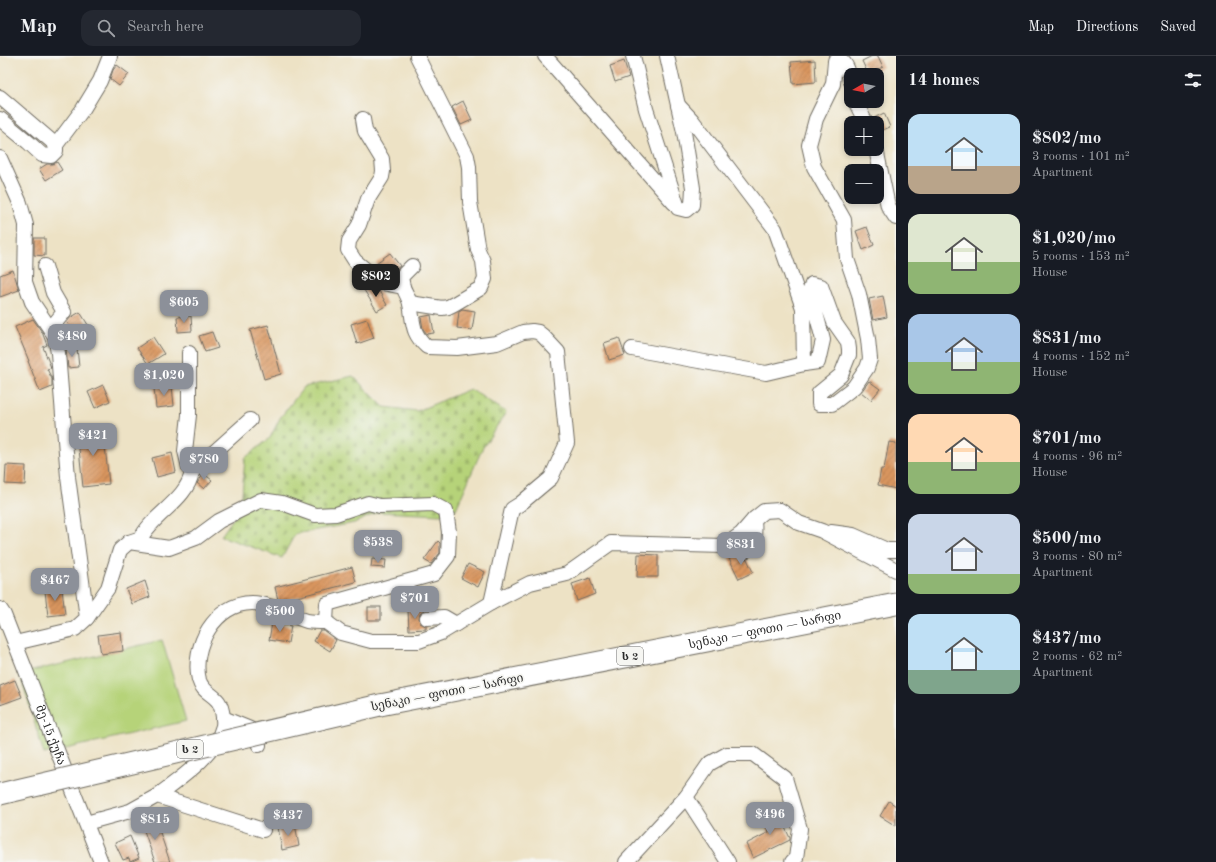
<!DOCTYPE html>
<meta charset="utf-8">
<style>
body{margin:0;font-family:"Old Standard TT","Noto Serif Georgian",serif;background:#242831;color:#f1f3f6;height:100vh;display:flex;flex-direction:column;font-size:15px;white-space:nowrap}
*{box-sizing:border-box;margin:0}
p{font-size:13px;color:#9ea1a6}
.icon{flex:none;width:22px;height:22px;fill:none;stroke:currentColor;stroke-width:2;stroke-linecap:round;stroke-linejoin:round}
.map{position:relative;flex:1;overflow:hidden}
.details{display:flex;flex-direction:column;background:#171b24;width:320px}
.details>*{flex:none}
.needle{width:26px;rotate:261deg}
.tools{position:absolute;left:844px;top:12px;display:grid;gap:8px}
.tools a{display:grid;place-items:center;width:40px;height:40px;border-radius:8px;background:#171b24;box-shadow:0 2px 6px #0003;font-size:20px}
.price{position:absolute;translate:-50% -34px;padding:0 9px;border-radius:8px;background:#8c9099;color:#fff;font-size:13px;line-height:26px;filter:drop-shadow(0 1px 2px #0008)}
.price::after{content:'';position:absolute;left:50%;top:24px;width:12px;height:9px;margin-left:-6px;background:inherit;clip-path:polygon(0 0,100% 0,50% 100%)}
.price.active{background:#222;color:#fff}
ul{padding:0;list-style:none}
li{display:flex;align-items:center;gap:12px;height:100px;padding:0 12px}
li span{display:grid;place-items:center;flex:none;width:112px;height:80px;border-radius:12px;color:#555}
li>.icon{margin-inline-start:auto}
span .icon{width:48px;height:48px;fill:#fffc;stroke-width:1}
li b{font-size:17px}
h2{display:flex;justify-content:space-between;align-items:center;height:48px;padding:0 12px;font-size:17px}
header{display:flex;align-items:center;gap:24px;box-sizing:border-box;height:56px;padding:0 20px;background:#171b24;border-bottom:1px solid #363941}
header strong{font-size:19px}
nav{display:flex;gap:22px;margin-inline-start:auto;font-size:14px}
.search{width:280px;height:36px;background:#242831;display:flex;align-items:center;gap:10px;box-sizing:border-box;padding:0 14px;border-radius:12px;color:#9ea1a6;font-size:15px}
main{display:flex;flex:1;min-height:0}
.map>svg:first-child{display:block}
.grass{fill:#b6d379;stroke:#707f52}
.cemetery{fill:url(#cemetery-stones);stroke:#707f52}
.building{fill:url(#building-hatch)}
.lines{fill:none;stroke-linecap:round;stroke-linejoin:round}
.minor-casing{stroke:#6f6b61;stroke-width:16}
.highway-casing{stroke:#6f6b61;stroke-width:23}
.minor{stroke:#fff;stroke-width:14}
.highway{stroke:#fff;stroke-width:21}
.highway-bridge-casing{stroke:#6f6b61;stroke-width:23;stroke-linecap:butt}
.highway-bridge{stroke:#fff;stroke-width:21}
.labels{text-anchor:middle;stroke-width:3.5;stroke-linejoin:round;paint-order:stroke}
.shield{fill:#f6f6f2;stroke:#686867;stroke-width:1}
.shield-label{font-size:11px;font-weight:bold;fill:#2b2b2b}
.street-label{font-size:12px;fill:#2b2b2b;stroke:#f6f6f2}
</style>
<header>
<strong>Map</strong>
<div class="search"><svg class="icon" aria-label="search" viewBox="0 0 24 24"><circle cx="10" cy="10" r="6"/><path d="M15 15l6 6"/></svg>Search here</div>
<nav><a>Map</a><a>Directions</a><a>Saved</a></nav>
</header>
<main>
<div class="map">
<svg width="896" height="806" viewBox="0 0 896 806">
<defs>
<pattern id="cemetery-stones" width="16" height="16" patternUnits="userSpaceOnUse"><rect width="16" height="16" fill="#b6d379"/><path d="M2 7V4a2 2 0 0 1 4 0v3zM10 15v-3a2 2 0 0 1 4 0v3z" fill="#9db569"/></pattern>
<pattern id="building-hatch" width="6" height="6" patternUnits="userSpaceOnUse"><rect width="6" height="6" fill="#d9955e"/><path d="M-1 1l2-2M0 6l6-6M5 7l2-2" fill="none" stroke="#b07a4e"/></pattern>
</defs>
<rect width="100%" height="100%" fill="#f6f6f2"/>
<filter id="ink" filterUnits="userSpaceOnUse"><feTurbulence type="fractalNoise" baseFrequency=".025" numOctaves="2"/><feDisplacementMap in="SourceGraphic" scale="8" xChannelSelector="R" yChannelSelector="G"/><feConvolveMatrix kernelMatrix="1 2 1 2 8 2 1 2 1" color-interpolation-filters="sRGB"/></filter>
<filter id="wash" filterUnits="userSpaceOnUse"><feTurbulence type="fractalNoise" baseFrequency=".012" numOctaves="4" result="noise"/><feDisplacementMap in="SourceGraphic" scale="16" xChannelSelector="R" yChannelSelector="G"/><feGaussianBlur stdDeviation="0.9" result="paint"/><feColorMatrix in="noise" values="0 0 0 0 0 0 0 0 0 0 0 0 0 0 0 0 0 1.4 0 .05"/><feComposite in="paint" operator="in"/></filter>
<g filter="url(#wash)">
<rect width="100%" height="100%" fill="#ede2c5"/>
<!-- grass -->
<polygon class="grass" points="162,584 186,665 44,698 20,618"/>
<!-- cemetery -->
<polygon class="cemetery" points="353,320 384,351 417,355 470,333 506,356 482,393 456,453 441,459 379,456 354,467 295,478 282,502 221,480 235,460 242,439 245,402 270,382 280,362 304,331"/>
<g id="blocks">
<!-- building -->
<g class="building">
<polygon points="872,0 878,0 883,11 868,18 862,5"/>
<polygon points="815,4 816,26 793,28 791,6"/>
<polygon points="624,5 629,21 615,26 610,10"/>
<polygon points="117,9 129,18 119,30 110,23 113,14"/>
<polygon points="463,45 472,64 461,69 452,51"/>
<polygon points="884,57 890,71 880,75 874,62"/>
<polygon points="57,106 62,114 46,124 39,113 47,108 53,108"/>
<polygon points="867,171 874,189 863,194 856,175"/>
<polygon points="34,182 45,182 45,200 34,199"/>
<polygon points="390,197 400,210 388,219 386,219 376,207"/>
<polygon points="13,214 19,234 0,241 0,219"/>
<polygon points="369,230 375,234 379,235 387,249 377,255 364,234"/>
<polygon points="883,240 887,261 873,264 869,243"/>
<polygon points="462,253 475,255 472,274 457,272 459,255"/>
<polygon points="80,256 90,272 76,281 67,266 70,262"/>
<polygon points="431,259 434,277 427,278 423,273 421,261"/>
<polygon points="191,260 192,275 178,276 177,261"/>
<polygon points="33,263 42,276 47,289 43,291 50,309 51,312 47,313 52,323 52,331 40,336 28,305 29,305 15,271"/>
<polygon points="367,263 374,282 357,288 351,268"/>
<polygon points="268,269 281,318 264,323 250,274"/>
<polygon points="212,276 218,292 205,296 199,280"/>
<polygon points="153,281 164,298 148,308 137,292"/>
<polygon points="619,282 625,299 609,304 604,287"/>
<polygon points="77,292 79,311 68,312 66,293"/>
<polygon points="869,325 880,333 871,344 861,336"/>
<polygon points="103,329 110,345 95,352 88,336"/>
<polygon points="172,330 174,350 156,352 154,332"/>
<polygon points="103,371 109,428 83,431 77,374"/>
<polygon points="889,386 896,387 896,433 878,429 881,413 884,413"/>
<polygon points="172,397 176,416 157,421 152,402"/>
<polygon points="6,409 26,410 25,429 5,428"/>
<polygon points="204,418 212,424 204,433 197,427"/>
<polygon points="438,485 440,487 440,497 431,508 424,504"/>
<polygon points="638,498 658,499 658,521 637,521"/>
<polygon points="737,498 740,502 747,503 753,516 739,523 729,502"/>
<polygon points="372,503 386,504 385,512 371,511"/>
<polygon points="468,508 485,516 478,531 461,522"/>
<polygon points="352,511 356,526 281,545 278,544 275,531"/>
<polygon points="590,522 595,538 577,545 572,528"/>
<polygon points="145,525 150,541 132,548 126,533"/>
<polygon points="62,533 65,558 48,560 45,535"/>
<rect x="368" y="551" width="13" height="13"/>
<polygon points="408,554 425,554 420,558 419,562 420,567 426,570 426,573 409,574"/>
<polygon points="272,567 291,570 288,587 269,584"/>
<polygon points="320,574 323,574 336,584 330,595 314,585"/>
<polygon points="121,576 123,595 101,598 98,579"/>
<polygon points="15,624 22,641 0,649 0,630"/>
<polygon points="889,745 896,750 896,770 880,760"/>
<polygon points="777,755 790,782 790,784 753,802 746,788 769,776 762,762"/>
<polygon points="155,762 170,806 155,806 141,766"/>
<polygon points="295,768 299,790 282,794 278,771"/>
<polygon points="130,780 139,802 130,806 129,802 123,804 115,787"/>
</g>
</g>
</g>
<g filter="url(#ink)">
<use href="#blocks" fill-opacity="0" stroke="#6f6b61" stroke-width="1"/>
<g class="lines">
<!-- minor casing -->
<g class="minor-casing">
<g id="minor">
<polyline points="545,0 674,147"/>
<polyline points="633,0 646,53 678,152 686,154 692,149 693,132 684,76 667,0"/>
<polyline points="0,41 56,89 56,95 51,100 42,99 28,86 0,63"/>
<polyline points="855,45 866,67"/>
<path d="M678,49L692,64L775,173L803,252L804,308L818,306L823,284L810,234L812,228L821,230L834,266L848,286L849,293V299L841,319L819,337V348H832L854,331L867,312L870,303L868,283L859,238L847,203L844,164L814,111L809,89L816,63L833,28L835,5L841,4C848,9 849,19 851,26"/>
<path d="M363,63L365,75L382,103L383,115L382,121L368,143L359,169L349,185L348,194L355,205L367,215L377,226L403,231C405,236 409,242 410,248C414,268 411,276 427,291L457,292L497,287L523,276L532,275L538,276L543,280L558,296L567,387L551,422L520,448L512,453L491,547"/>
<polyline points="56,89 83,53 100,25 110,0"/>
<polyline points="876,93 888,150 896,162"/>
<polyline points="0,102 20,147 26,169 25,226 32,246 55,280 58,297 68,421 87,562 75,573 15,587"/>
<polyline points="45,210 53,237 64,256 51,272"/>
<polyline points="403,231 401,221 412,210"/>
<polyline points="410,247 442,252 448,251 454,248 481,232 485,223 483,205 478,194 470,146 469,111 467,100 417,0"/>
<polyline points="632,293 766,317 804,308"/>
<polyline points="189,297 189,359 185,395 189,411 192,416"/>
<polyline points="831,476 853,479 887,494 896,494"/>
<path d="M129,486L141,482C153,458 187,444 192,416L250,364"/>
<path d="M745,495C756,481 755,480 754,463"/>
<path id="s1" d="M0,553L4,559L101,806"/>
<polyline points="87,562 108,532 120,494 129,486 169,492 196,482 219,465 261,444 282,447 315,459 336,458 368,447 380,450 433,448 446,455 449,476 448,500 434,518 327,548 326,566 341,577 371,585 419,585 441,577 491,547 530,527 567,518 611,487 724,490 741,478 754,463 764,455 780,454 799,467 822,475 896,514"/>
<polyline points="427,562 444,561 456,568"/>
<polyline points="223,662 250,673 259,689"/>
<path d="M157,740C179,723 216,699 223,670C224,663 222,649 217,644C211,637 202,635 199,624C191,591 215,547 252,547C270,547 290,560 307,565C313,566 320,566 326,566"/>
<polyline points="686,741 728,806"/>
<polyline points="86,767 130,755 157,740 263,774"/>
<polyline points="626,806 686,741 709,708 727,698 753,698 785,722 800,773 796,802 792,806"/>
</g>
</g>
<!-- highway casing -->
<g class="highway-casing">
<g id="highway">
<path id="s2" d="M380,649L896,548"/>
</g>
</g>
<!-- minor -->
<use href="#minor" class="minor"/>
<!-- highway -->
<use href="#highway" class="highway"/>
<!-- highway-bridge casing -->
<g class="highway-bridge-casing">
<polyline id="highway-bridge" points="0,738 380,649"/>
</g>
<!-- highway-bridge -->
<use href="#highway-bridge" class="highway-bridge"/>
</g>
</g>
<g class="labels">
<!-- shield labels -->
<g class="shield">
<rect x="617" y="591" width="26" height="18" rx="3"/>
<rect x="177" y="684" width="26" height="18" rx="3"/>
</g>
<g class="shield-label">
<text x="630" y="604">ს 2</text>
<text x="190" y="697">ს 2</text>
</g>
<!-- street labels -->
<g class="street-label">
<text dy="4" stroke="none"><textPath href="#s2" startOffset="392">სენაკი — ფოთი — სარფი</textPath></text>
<text transform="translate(447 636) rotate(-11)" y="4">სენაკი — ფოთი — სარფი</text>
<text dy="4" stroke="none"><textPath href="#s1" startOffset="136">მე-15 ქუჩა</textPath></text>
</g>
</g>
</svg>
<div class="tools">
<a><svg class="needle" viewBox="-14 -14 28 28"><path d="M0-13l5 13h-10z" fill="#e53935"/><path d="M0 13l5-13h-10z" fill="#9ea1a6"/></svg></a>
<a>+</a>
<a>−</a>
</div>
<b class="price active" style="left:376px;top:242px">$802</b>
<b class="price" style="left:184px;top:268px">$605</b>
<b class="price" style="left:72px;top:302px">$480</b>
<b class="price" style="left:164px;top:341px">$1,020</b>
<b class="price" style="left:93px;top:401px">$421</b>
<b class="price" style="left:204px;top:425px">$780</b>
<b class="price" style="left:378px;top:508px">$538</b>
<b class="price" style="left:741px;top:510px">$831</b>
<b class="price" style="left:55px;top:546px">$467</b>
<b class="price" style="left:415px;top:564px">$701</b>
<b class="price" style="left:280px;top:577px">$500</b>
<b class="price" style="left:770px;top:780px">$496</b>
<b class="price" style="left:288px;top:781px">$437</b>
<b class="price" style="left:155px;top:785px">$815</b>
</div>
<section class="details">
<h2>14 homes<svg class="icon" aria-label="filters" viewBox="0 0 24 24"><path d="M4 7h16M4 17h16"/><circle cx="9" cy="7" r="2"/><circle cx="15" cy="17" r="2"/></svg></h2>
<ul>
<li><span style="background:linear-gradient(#bfe0f5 65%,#b9a48a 0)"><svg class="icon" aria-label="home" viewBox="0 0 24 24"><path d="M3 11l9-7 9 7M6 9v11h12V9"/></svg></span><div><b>$802/mo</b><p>3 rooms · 101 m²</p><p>Apartment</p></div></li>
<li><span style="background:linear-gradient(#dfe7d0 60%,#8fb573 0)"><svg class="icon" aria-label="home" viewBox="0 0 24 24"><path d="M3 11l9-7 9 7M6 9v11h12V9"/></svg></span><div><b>$1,020/mo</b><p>5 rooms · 153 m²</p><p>House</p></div></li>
<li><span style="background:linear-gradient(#a9c7e8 60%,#8fb573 0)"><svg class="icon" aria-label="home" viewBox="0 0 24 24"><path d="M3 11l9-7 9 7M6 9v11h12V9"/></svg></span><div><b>$831/mo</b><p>4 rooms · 152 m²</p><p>House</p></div></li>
<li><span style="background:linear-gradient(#ffd9b3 60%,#8fb573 0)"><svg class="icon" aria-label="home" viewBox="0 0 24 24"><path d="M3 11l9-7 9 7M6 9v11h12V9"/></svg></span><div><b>$701/mo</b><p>4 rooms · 96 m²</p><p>House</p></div></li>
<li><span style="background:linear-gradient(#c9d6e8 75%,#8fb573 0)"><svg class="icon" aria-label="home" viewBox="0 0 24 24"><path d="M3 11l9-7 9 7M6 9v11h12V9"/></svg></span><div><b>$500/mo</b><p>3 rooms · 80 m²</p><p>Apartment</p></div></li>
<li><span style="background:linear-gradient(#bfe0f5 70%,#7fa58c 0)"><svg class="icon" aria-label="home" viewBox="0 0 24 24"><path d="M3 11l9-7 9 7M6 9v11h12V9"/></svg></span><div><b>$437/mo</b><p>2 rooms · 62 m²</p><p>Apartment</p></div></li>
</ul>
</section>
</main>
